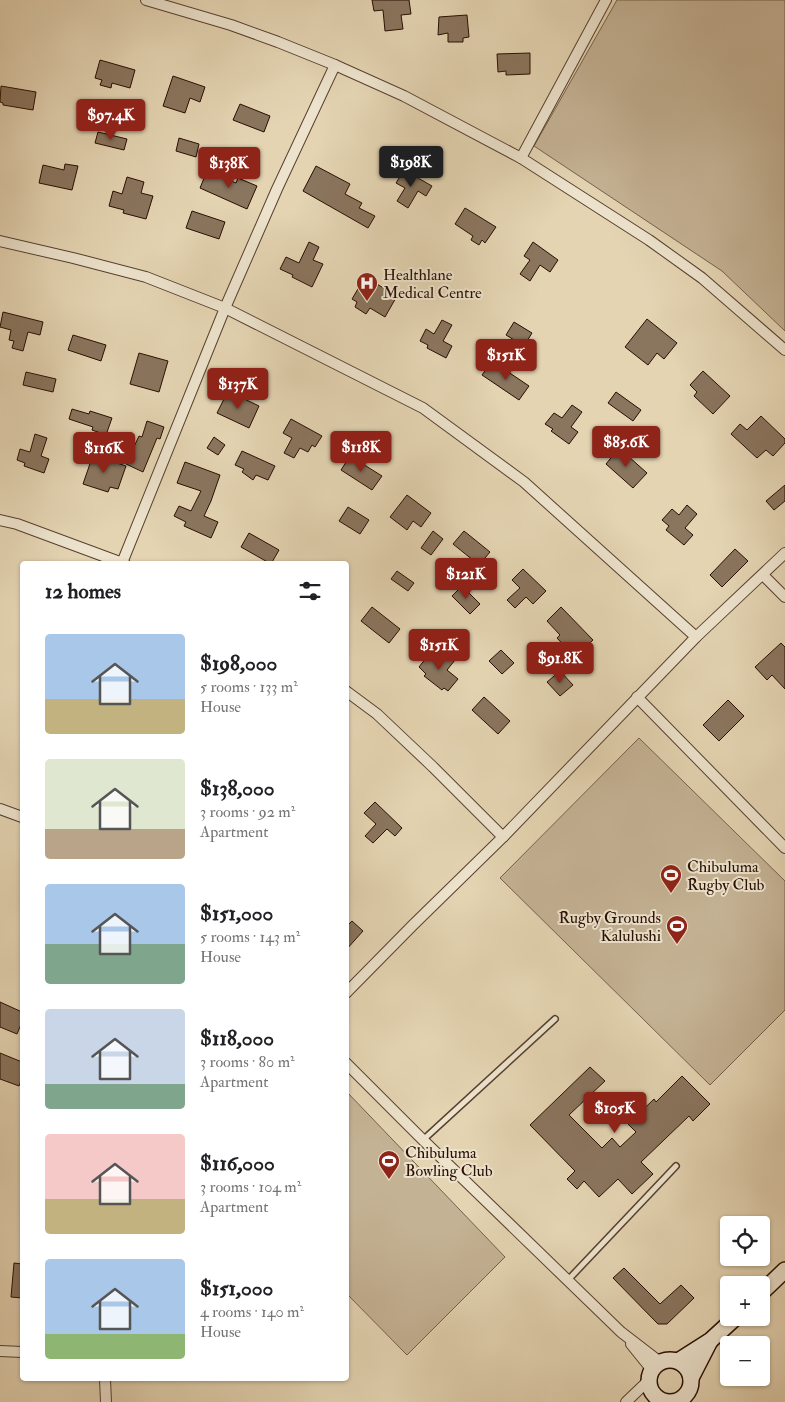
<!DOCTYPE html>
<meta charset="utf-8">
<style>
body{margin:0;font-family:"IM FELL Double Pica",serif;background:#f6f6f6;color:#202124;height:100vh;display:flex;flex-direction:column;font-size:19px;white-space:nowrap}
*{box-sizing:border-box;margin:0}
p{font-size:16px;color:#757577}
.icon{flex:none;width:28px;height:28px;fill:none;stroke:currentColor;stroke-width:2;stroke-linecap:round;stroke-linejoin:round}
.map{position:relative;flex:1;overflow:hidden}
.side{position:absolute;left:20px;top:561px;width:329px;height:820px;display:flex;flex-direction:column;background:#fff;border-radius:5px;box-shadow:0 1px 4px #0004}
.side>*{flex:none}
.controls{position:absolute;left:720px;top:1216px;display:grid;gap:10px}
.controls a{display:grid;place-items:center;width:50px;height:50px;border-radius:5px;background:#fff;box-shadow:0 1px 4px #0004;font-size:25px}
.price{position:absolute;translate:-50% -42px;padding:0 11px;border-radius:5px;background:#8f2418;color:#fff;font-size:16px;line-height:32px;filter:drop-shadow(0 1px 2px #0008)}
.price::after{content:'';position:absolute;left:50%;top:30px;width:15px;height:11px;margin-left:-8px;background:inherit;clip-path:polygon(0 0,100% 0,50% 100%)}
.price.selected{background:#222;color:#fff}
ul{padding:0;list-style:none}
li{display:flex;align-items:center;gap:15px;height:125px;padding:0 25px}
li span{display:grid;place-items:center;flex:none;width:140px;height:100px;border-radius:5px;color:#555}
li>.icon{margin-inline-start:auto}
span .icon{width:60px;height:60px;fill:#fffc;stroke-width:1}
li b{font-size:21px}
h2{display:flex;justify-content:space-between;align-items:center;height:60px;padding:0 25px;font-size:21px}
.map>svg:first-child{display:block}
.green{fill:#c4b294;stroke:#76604c}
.building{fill:#8a755e;stroke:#280e03}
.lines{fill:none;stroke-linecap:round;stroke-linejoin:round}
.lane-casing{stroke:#57402f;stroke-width:8}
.street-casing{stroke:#57402f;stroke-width:12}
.secondary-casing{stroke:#280e03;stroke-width:18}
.lane{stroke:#ede3cd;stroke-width:5}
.street{stroke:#ede3cd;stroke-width:10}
.secondary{stroke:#ede3cd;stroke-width:15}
.labels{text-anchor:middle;stroke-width:4;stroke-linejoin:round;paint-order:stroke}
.poi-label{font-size:16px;fill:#280e03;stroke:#ede3cd;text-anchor:start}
</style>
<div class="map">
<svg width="785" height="1402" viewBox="0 0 785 1402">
<rect width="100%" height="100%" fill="#e4d4b2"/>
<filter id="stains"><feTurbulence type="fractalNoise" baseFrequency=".004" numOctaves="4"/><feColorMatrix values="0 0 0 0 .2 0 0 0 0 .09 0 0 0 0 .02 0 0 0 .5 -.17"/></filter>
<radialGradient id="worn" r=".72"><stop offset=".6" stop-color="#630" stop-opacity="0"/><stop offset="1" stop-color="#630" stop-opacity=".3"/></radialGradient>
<!-- green -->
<g class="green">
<polygon points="617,0 785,0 785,331 722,271 534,146"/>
<polygon points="639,738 785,881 785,1010 710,1085 500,878"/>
<polygon points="346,1091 505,1257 407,1355 346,1293"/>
</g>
<!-- building -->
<g class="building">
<polygon points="372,0 409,0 411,14 401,15 403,29 385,31 383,10 374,11"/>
<polygon points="467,15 469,37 463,38 463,42 448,42 448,33 438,35 439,17"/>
<polygon points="530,53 530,74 506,75 506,71 498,72 497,54"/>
<polygon points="100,60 135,70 130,88 112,83 111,88 100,85 102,80 95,78"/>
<polygon points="173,76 205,87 200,102 190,98 185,113 163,106"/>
<polygon points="1,86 36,92 33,110 3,105 3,103 0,102"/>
<polygon points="240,104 270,116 264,132 233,120"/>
<polygon points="98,132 127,139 124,150 95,143"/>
<polygon points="179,138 199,144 196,157 176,151"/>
<polygon points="65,164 78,166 72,190 39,183 43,165 64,170"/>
<polygon points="316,166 350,184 345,194 362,203 359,208 375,216 368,228 303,191"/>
<polygon points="404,170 432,186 426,196 418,191 408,208 397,201 405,188 396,183"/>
<polygon points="207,171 236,183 238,178 257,186 247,209 200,188"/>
<polygon points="127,177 144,182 141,193 153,196 146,219 123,213 124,210 109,206 113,191 122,194"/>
<polygon points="465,208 496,227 485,243 482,240 479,245 471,240 473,236 455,224"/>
<polygon points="192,211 225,222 219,239 186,228"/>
<polygon points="309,242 319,247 313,260 323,264 312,287 292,277 293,275 280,269 286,257 299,263"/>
<polygon points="533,242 558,260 550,272 540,265 530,281 520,274 530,260 524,256"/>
<polygon points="365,277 397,296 385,317 370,308 366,314 355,307 357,302 352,299"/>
<polygon points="3,312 43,322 40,335 28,332 23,351 12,348 14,341 9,340 11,330 0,327"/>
<polygon points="647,319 677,343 664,359 657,353 648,365 625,347"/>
<polygon points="442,320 452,325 443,341 452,346 446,358 427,348 428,345 420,341 426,329 434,334"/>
<polygon points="514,322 532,333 524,346 506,335"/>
<polygon points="73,335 106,345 101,361 68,350"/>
<polygon points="139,353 168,361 159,392 130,384"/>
<polygon points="492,361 529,386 519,400 482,375"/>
<polygon points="703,371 730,396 713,414 694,396 697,392 690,385"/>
<polygon points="26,372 56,379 53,392 23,385"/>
<polygon points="228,391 259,406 249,428 217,413"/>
<polygon points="616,392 641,410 633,421 608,403"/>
<polygon points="572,405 582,412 571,427 578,432 569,444 551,431 553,429 545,424 554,413 562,418"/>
<polygon points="72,409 89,414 90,411 112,418 106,435 92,430 93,427 69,419"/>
<polygon points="761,416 785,439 785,443 773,456 766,450 757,458 731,434 740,424 747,430"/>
<polygon points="291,419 322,436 315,447 312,445 308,452 300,448 294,458 284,453 292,438 283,433"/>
<polygon points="147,421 164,427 160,439 157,438 143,472 126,464 139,436 142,437"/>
<polygon points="35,434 47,438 41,456 49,459 44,473 24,466 25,463 17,460 20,449 30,452"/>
<polygon points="214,437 225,445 218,455 207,448"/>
<polygon points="619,448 647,473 633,488 606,464"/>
<polygon points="242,451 275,466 268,480 256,475 253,480 242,472 244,469 235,465"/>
<polygon points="93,455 126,466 118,489 110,487 108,492 83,484"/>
<polygon points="350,456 382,476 372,490 341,470"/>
<polygon points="185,462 220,475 211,501 204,516 218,522 211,538 184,526 186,522 174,516 179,506 191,511 201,491 177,483"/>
<polygon points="785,485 785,501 774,510 766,501"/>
<polygon points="407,495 431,513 421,527 413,521 407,530 390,517"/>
<polygon points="687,505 697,514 685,528 693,535 684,545 666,530 669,526 662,520 672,509 679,515"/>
<polygon points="348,507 369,520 360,534 339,521"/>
<polygon points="433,531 443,539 431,555 421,548"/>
<polygon points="464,531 490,552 479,565 453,544"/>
<polygon points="249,533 279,550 271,564 241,547"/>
<polygon points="735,549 748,561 722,587 710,575"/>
<polygon points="523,569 546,591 533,604 526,597 515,608 507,600 520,588 512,580"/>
<polygon points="397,571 414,583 408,591 391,579"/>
<polygon points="462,586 480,604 470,614 452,596"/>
<polygon points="372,607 400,629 389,643 361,621"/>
<polygon points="561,607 593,640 575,657 557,638 560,635 547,621"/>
<polygon points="781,643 785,647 785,689 772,675 767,680 755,667"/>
<polygon points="501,650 514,663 502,674 489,661"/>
<polygon points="444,651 455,660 447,670 458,679 448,691 444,688 442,690 424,676 426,674 419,667 430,653 437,659"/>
<polygon points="560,671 573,685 560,696 547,682"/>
<polygon points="484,697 510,721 498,734 472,710"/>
<polygon points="728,700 744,716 719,741 703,725"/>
<polygon points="375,802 402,828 395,836 387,829 373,843 365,836 376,824 364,813"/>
<polygon points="352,921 363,931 346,950 346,927"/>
<polygon points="0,1002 22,1012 22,1022 17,1034 0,1027"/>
<polygon points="0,1053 22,1062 22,1078 19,1086 0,1079"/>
<polygon points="590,1067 605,1081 569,1115 602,1148 612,1138 620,1147 636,1132 628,1124 654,1099 656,1102 682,1076 710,1104 693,1121 689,1116 641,1162 653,1174 632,1194 618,1179 599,1197 584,1181 577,1189 567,1179 575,1171 530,1125"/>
<polygon points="14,1263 22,1264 22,1298 11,1297"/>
<polygon points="624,1268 660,1304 681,1285 694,1298 667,1324 658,1324 613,1278"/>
</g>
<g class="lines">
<!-- lane casing -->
<g class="lane-casing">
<g id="lane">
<polyline points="423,1140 555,1019"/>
<polyline points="568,1280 676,1166"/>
</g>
</g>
<!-- street casing -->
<g class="street-casing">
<g id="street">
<polyline points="146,0 231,25 278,42 335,65 404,96 521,158 649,240 702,278 785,350"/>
<polyline points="521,158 606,0"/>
<polyline points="0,241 73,258 146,277 225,308 423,408 524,482 696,637"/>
<polyline points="0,520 17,524 125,564"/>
<polyline points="122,563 225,308 277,189 335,65"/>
<polyline points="763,575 785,597"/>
<polyline points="346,691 377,714 433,767 503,837"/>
<polyline points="637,697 785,848"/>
<polyline points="0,809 22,817"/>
<polyline points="346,993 413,925 503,837 696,637 785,553"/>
<polyline points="346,1063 423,1140 621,1332 660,1362"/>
<polyline points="631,1344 652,1370"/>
<polyline points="0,1351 22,1352"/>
<polyline points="105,1379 106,1402"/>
<polyline points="626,1402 649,1380"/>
</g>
</g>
<!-- secondary casing -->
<g class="secondary-casing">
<g id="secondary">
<polyline points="761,1293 785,1270"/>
<circle cx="670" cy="1381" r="21"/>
<polyline points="678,1361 711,1340 735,1318"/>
<polyline points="691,1378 710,1341"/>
</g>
</g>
<!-- lane -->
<use href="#lane" class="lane"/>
<!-- street -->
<use href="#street" class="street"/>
<!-- secondary -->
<use href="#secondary" class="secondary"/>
</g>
<!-- icons -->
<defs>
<g id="hospital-pin" transform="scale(1.125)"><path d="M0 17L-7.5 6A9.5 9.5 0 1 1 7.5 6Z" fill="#8f2418" stroke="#ede3cd"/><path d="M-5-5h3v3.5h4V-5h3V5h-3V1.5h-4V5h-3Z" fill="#fff"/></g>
<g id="stadium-pin" transform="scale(1.125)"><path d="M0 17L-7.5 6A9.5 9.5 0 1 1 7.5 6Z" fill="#8f2418" stroke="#ede3cd"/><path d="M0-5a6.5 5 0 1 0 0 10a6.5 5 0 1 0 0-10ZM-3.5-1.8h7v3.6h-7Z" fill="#fff"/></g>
</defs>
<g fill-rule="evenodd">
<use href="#hospital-pin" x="367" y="283"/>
<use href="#stadium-pin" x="671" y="875"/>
<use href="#stadium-pin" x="677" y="926"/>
<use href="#stadium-pin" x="389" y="1161"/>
</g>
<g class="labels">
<!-- poi labels -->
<g class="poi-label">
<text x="383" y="280">Healthlane<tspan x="383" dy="18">Medical Centre</tspan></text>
<text x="687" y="872">Chibuluma<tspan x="687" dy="18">Rugby Club</tspan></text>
<text x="661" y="923" text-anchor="end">Rugby Grounds<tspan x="661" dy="18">Kalulushi</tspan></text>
<text x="405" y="1158">Chibuluma<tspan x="405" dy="18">Bowling Club</tspan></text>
</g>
</g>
<rect width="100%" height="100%" filter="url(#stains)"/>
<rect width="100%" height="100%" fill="url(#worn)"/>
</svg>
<div class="controls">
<a><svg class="icon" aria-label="locate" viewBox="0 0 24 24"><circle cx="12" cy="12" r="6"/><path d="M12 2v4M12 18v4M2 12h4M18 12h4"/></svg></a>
<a>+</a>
<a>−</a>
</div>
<b class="price" style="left:111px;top:141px">$97.4K</b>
<b class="price selected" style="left:411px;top:188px">$198K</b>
<b class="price" style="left:229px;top:189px">$138K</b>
<b class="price" style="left:506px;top:381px">$151K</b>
<b class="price" style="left:238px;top:410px">$137K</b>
<b class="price" style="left:626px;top:468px">$85.6K</b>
<b class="price" style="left:361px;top:473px">$118K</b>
<b class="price" style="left:104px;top:474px">$116K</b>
<b class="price" style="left:466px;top:600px">$121K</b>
<b class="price" style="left:439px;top:671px">$151K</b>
<b class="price" style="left:560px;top:684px">$91.8K</b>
<b class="price" style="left:615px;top:1134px">$105K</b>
<section class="side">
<h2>12 homes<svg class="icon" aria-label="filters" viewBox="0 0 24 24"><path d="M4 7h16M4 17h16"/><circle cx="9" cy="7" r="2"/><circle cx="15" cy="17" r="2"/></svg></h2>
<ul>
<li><span style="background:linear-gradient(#a9c7e8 65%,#c2b280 0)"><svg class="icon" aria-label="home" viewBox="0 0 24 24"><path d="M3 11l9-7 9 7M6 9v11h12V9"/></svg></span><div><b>$198,000</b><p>5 rooms · 133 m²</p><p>House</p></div></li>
<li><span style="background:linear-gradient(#dfe7d0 70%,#b9a48a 0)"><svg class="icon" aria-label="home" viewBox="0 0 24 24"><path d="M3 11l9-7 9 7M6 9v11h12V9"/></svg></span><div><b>$138,000</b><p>3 rooms · 92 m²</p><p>Apartment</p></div></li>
<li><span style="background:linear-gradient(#a9c7e8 60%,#7fa58c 0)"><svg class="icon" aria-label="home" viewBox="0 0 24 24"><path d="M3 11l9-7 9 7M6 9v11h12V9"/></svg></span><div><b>$151,000</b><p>5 rooms · 143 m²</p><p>House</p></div></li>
<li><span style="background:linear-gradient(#c9d6e8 75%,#7fa58c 0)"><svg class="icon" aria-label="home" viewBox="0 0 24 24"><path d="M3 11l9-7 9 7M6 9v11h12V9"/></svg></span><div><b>$118,000</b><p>3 rooms · 80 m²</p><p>Apartment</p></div></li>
<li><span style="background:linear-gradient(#f6c9c9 65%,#c2b280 0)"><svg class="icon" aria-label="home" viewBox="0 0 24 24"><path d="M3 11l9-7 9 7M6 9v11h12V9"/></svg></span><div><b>$116,000</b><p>3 rooms · 104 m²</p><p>Apartment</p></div></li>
<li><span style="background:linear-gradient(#a9c7e8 75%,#8fb573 0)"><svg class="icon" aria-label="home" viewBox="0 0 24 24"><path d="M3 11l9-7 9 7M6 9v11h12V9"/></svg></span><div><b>$151,000</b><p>4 rooms · 140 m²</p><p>House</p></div></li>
</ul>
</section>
</div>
